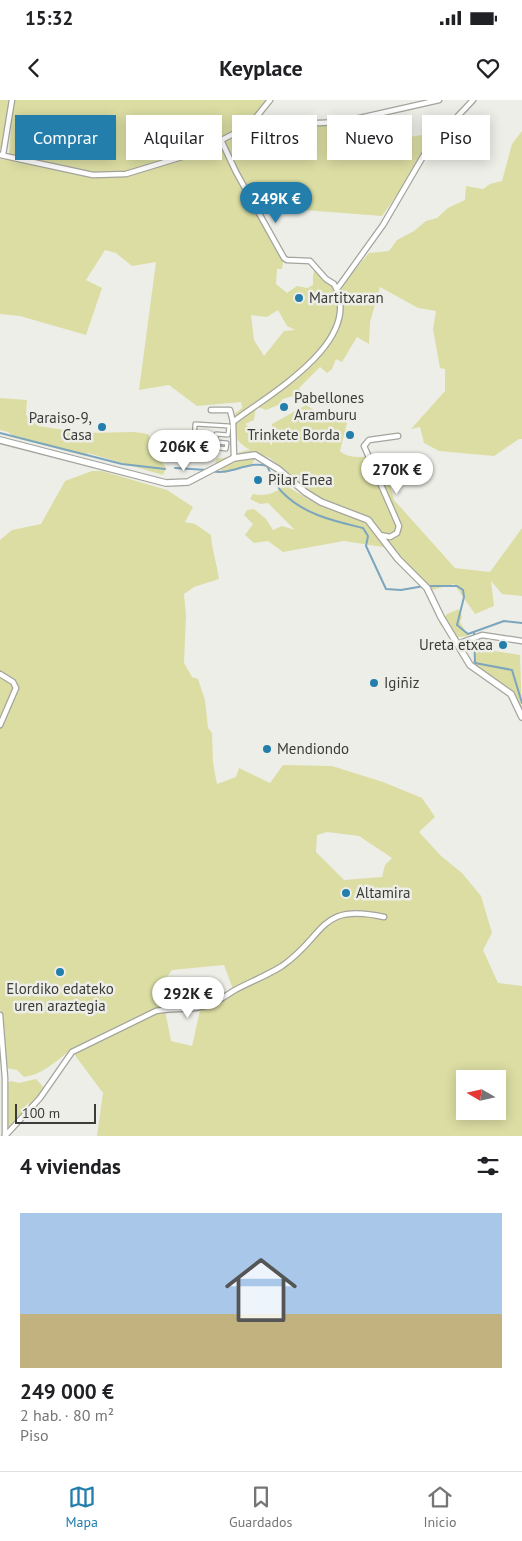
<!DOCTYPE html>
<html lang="es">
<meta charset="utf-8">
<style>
body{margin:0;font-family:"PT Sans",sans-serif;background:#f2f2f2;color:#202124;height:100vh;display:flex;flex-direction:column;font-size:19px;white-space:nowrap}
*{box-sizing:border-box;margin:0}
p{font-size:16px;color:#757577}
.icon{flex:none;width:28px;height:28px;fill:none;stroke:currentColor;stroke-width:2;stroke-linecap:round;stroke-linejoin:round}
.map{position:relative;height:1036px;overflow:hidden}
.drawer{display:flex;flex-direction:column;background:#fff;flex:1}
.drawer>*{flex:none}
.guide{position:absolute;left:15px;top:15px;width:492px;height:45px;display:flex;gap:10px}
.needle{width:32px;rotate:279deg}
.buttons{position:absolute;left:456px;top:970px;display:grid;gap:10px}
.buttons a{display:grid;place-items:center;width:50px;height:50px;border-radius:0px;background:#fff;box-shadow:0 2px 12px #0003;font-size:25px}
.scale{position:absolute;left:15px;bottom:12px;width:81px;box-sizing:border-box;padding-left:5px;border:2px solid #3b3b39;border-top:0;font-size:14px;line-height:18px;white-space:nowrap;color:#3b3b39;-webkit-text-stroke:4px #eeeee8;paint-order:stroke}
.price{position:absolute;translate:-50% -42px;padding:0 11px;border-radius:18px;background:#fff;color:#222;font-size:16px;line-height:32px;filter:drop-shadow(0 1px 2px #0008)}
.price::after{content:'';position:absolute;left:50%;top:30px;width:15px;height:11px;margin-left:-8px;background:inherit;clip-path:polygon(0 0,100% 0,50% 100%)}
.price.current{background:#237eac;color:#fff}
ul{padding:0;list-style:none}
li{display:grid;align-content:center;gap:10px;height:265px;padding:0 20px}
li span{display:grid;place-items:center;height:155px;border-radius:0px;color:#555}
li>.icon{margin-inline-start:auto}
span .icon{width:90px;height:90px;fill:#fffc;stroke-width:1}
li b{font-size:21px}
h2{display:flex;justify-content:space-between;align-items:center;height:60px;padding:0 20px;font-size:21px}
.tag{padding:0 18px;border-radius:0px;background:#fff;box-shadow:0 2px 12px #0003;font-size:18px;line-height:45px}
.tag.current{background:#237eac;color:#fff}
.status{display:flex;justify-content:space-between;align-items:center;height:35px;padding:0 25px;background:#fff;direction:ltr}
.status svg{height:14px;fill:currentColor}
header{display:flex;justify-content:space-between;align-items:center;height:65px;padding:0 20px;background:#fff;font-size:22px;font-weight:800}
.tabs{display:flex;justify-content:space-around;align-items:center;height:70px;border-top:1px solid #e0e0e0;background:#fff;font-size:14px;color:#757577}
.tabs a{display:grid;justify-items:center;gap:2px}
.tabs .current{color:#237eac}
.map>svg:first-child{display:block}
.green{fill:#dbdda3;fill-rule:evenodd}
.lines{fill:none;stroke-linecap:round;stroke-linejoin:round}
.stream{stroke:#7ca5be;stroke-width:2}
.pedestrian-casing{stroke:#a4a49e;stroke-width:5.5}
.minor-casing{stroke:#a4a49e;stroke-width:7}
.tertiary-casing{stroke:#a4a49e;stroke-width:8}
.pedestrian{stroke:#fff;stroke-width:3}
.minor{stroke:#fff;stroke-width:4.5}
.tertiary{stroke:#fff;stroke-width:5.5}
.poi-dot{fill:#237eac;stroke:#eeeee8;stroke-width:2}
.labels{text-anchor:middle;stroke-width:5;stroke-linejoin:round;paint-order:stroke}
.poi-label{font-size:15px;fill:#3b3b39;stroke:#eeeee8;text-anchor:start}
</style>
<div class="status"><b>15:32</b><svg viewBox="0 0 49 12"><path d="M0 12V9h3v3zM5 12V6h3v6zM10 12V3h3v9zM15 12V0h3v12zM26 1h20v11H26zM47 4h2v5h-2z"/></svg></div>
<header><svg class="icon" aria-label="back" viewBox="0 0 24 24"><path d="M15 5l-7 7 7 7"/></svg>Keyplace<svg class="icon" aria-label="heart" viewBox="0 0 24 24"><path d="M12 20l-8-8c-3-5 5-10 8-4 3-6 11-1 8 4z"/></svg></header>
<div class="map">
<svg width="522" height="1036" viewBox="0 0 522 1036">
<rect width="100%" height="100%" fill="#eeeee8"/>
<!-- green -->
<g class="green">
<polygon points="0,0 9,0 9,2 2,47 0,48"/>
<path d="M13,0H272L250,25L342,22L384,14L390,40L441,32L382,116L265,107L260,115L284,158L282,169H277L276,184L287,193L297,186L307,188L313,185V176L315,168L338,189L369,153L389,151L397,140L414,131L426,121L437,118L448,108L465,100L466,86L483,89L490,84L502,81L512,44L522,31V339H519L494,356L439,351L424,343L420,327L411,329L445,291V269L440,268L433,229L436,211L418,208L380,187L370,222L369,244L357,237L342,262L336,259L332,269L327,273L320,267L299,288L303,293L283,299L278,305L266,310L256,306L254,320L245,324L267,339L272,346V324L306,305L325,317L341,314L349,315L340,351C347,358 358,357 368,357L371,368L377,364H384L394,400L455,468L490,472L522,428V496L502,494L491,481L494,506L475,514L454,484L432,490L396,454L388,442L383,447L344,441L283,452L268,441L254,443L245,435L253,424L244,415L247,410L254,409L266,419L273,430L282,426L295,430L268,403L260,404L250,399L253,394C266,397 275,393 285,385L318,405L319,398L270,358L257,353L252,365L224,373L215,363L217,358C227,360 238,351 250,350C233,339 234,335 233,315L242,308L241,302L197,306L169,285L139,290L156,162L132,166L116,153L105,150L86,180L102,188L86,235L20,216L0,214V59L52,66L9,55ZM278,210L287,226L295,230L284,231L264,256L254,240L251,215L267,217Z"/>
<polygon points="0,298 27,300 26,315 38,326 85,333 134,332 148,334 162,356 162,362 166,368 163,375 88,353 86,356 16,338 8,332 0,330"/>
<path d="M92,371H102L167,390L193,407L185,422L195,424L211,435C212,451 217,464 219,479L194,487L184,494L186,516L184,563L192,577L198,579L205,600L208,628L212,633L213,663L217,684L236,677L239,668L270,683L283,665L332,666L383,682L422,698L435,717L419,732L441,756L462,773L481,796L492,833L483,850L498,883L522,886V1036H97L103,993L74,954L77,946C59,957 46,974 24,977L17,970L6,968L0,908V440L12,430L41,424L65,381ZM327,732L359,736L392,758L385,765L382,777L344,780L316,752L317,735ZM224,865L233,889L201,906L192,946L171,941L165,910L171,908L160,887L172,870ZM465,979H498V1011H465Z"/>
<polygon points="459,509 462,517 460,522 468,536 452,538 439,523 447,514"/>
<polygon points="476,548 520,555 522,617 504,587 471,565 474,560"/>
<polygon points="36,979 44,988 39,996 8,1030 7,983 11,981 19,983"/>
</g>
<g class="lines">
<!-- stream -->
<g class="stream">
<polyline points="0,333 122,364 165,369"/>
<polyline points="175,368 207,370"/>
<path d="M212,371C231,376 248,360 267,366C272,375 275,386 283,393C305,415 334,421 363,428L368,436L366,446L386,489L401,490L424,486"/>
<polyline points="428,486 457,486 463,490 464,497 457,525 468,534 504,521 522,523"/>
<polyline points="474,533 475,563 512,570 522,603"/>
</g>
<!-- pedestrian casing -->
<g class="pedestrian-casing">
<polygon id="pedestrian" points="195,324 229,326 228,335 216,334 216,342 227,343 226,349 194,344"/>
</g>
<!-- minor casing -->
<g class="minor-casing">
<g id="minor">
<polyline points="249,26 270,0"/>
<path d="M221,40L236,72L284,158L287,160L310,161L326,179L334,184C366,241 269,294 233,322"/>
<polyline points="0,55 93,75 126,74 198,52 249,26 342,22 439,0"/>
<polyline points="3,55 12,0"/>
<polyline points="337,189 383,125 428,48 473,0"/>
<polyline points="211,310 230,310 233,322 234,358"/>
<polyline points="380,435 390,437 397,433 399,426 364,346 369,340 398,336"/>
<polyline points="457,544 482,535 522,541"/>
<polyline points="0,574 13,582 16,588 0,625"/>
<polyline points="0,915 5,978 5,1036"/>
<path d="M5,1036L40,998L72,952L156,911C177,907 195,912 215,902C222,899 228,894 235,890C250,882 268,875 282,866C326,836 318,802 384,817"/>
</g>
</g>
<!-- tertiary casing -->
<g class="tertiary-casing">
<polyline id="tertiary" points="0,340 166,383 188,382 234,358 255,355 278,369 305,392 321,402 368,420 398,459 427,488 441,517 470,565 511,594 522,617"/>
</g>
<!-- pedestrian -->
<use href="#pedestrian" class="pedestrian"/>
<!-- minor -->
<use href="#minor" class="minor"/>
<!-- tertiary -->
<use href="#tertiary" class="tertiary"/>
</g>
<!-- markers -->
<g class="poi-dot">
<circle cx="299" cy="198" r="5"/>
<circle cx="284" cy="307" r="5"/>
<circle cx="102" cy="327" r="5"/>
<circle cx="350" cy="335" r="5"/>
<circle cx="258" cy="380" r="5"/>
<circle cx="503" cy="545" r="5"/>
<circle cx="374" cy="583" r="5"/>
<circle cx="267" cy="649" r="5"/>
<circle cx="346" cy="793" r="5"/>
<circle cx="60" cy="872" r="5"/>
</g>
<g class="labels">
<!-- poi labels -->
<g class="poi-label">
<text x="309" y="203">Martitxaran</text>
<text x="294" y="303">Pabellones<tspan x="294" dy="17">Aramburu</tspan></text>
<text x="92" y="323" text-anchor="end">Paraiso-9,<tspan x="92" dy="17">Casa</tspan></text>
<text x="340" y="340" text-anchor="end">Trinkete Borda</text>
<text x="268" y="385">Pilar Enea</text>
<text x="493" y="550" text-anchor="end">Ureta etxea</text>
<text x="384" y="588">Igiñiz</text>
<text x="277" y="654">Mendiondo</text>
<text x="356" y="798">Altamira</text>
<text x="60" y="894" text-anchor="middle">Elordiko edateko<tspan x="60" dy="17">uren araztegia</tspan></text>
</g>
</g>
</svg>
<div class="buttons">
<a><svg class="needle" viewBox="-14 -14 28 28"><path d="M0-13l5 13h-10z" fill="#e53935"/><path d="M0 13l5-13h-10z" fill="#757577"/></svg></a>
</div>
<div class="scale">100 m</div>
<b class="price current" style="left:276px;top:124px">249K €</b>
<b class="price" style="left:184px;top:372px">206K €</b>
<b class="price" style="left:397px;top:395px">270K €</b>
<b class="price" style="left:188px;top:919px">292K €</b>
<div class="guide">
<a class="tag current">Comprar</a>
<a class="tag">Alquilar</a>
<a class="tag">Filtros</a>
<a class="tag">Nuevo</a>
<a class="tag">Piso</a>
</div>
</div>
<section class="drawer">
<h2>4 viviendas<svg class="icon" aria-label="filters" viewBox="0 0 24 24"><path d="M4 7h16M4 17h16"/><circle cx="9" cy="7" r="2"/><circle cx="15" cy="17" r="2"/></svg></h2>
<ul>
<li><span style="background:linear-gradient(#a9c7e8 65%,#c2b280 0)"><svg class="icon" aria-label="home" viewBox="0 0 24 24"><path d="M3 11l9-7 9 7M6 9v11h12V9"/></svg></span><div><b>249 000 €</b><p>2 hab. · 80 m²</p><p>Piso</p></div></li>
</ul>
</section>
<nav class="tabs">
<a class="current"><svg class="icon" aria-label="map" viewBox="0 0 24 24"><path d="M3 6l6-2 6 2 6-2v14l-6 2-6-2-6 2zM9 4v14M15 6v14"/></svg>Mapa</a>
<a><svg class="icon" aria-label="saved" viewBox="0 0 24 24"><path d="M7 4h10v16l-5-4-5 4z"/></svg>Guardados</a>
<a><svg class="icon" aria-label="home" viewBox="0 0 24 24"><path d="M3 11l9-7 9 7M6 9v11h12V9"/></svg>Inicio</a>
</nav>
